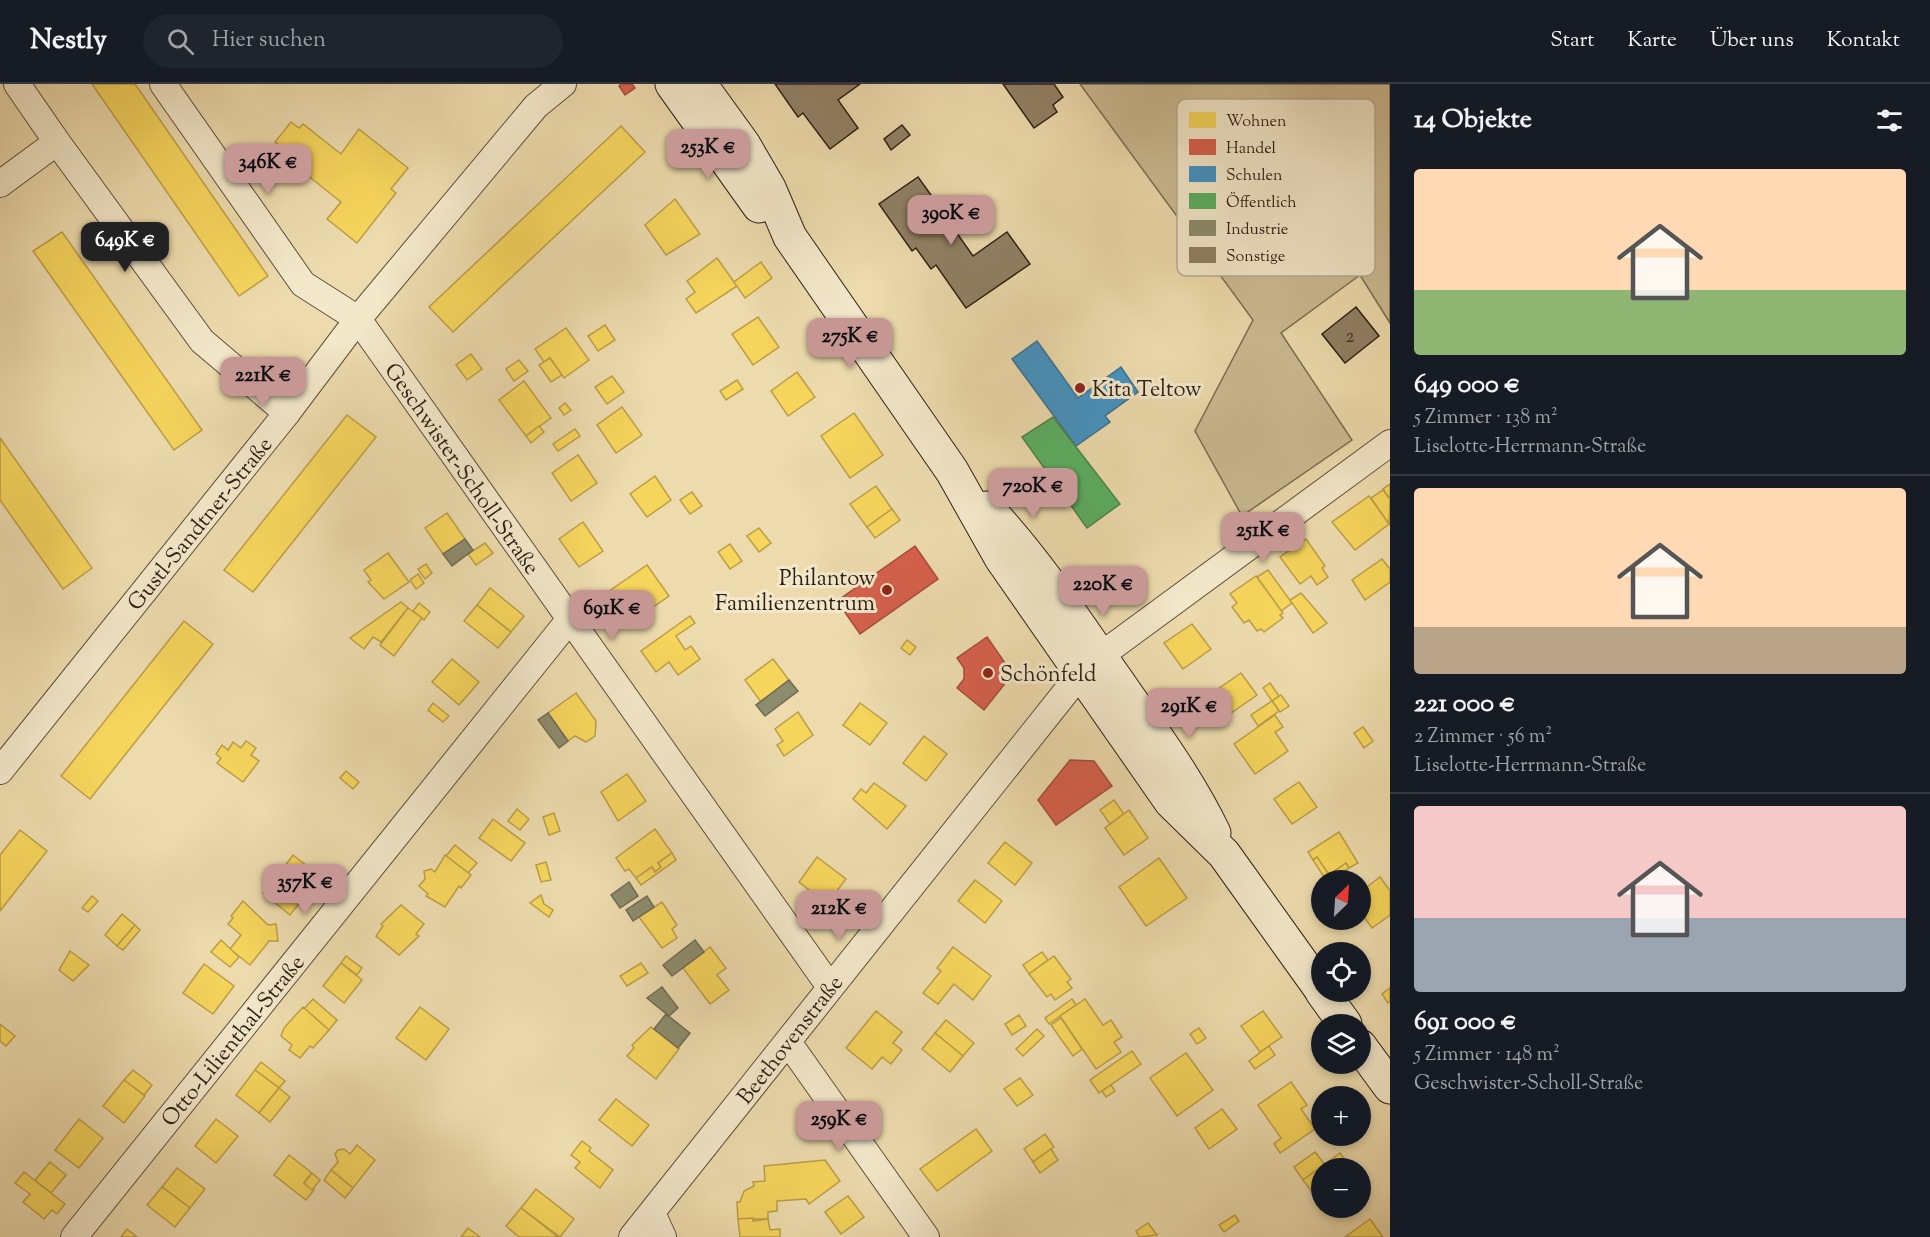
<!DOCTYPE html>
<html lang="de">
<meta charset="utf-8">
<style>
body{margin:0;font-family:"Sorts Mill Goudy",serif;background:#20242c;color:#f1f3f6;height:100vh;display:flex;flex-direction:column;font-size:22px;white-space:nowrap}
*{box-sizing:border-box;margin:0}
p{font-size:20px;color:#9ea1a6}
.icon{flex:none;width:33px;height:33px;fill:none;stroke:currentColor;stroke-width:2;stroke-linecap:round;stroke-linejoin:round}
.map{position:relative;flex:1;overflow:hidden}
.details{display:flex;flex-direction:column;background:#171b24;width:540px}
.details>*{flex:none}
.needle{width:39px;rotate:25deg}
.tools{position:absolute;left:1311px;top:786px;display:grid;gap:12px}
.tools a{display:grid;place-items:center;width:60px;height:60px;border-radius:50%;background:#171b24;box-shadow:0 3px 9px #0003;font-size:30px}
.price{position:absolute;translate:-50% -51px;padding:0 14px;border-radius:12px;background:#c59692;color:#111;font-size:20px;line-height:39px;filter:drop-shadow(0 2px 3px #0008)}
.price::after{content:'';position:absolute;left:50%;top:36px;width:18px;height:14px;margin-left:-9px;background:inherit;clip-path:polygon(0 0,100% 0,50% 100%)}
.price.current{background:#222;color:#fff}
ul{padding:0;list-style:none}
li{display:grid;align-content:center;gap:12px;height:318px;padding:0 24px}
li+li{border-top:2px solid #363941}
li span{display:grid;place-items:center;height:186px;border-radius:6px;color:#555}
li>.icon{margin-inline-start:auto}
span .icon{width:108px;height:108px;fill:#fffc;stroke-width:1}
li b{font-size:26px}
h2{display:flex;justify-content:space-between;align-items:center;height:72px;padding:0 24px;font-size:26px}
header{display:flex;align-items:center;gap:36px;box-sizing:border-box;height:84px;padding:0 30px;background:#171b24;border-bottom:2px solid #363941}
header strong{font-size:28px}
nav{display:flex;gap:33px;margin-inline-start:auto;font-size:21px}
.search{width:420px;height:54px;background:#20242c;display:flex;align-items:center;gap:15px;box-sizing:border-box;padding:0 21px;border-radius:33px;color:#9ea1a6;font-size:22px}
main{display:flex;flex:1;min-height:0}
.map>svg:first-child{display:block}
.green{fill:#ccbb93;stroke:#7c6d54;stroke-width:1.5}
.homes{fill:#f6d55c;stroke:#ba9e47;stroke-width:1.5}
.shops{fill:#d6604d;stroke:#a34c3c;stroke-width:1.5}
.schools{fill:#4393c3;stroke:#3c708f;stroke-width:1.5}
.public{fill:#5aae61;stroke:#4c834a;stroke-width:1.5}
.industry{fill:#8c8c6e;stroke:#706b54;stroke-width:1.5}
.building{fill:#918165;stroke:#2d1f16;stroke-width:1.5}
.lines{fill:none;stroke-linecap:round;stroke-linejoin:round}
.minor-casing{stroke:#5d4e3c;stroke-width:28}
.secondary-casing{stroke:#2d1f16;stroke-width:35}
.minor{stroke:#f3e8ca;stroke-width:26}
.secondary{stroke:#f3e8ca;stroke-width:33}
.poi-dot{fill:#8f2418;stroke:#f3e8ca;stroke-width:2}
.labels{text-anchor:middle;stroke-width:6;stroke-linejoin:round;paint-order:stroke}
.number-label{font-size:20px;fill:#46382a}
.poi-label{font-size:22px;fill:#2d1f16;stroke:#f3e8ca;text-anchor:start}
.street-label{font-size:22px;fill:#2d1f16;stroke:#f3e8ca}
.key{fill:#f3e8ca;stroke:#b8ac94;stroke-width:1.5}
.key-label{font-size:16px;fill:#2d1f16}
</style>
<header>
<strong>Nestly</strong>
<div class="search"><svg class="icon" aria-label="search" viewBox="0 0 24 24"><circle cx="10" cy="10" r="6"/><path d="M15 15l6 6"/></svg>Hier suchen</div>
<nav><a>Start</a><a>Karte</a><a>Über uns</a><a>Kontakt</a></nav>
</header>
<main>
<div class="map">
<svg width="1390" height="1153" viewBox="0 0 1390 1153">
<rect width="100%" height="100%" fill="#eddbad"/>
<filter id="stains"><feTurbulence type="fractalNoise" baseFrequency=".00333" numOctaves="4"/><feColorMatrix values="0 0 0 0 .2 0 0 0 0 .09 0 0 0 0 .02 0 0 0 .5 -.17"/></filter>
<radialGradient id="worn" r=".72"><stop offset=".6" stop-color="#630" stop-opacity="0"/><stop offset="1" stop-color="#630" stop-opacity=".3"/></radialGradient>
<!-- green -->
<polygon class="green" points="1080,0 1390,0 1390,239 1360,191 1281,249 1352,356 1242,432 1195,347 1253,236"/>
<!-- homes -->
<g class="homes">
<polygon points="92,0 135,0 268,192 239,212"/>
<polygon points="291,38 299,44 303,40 341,70 359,45 408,84 391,105 396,109 357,159 327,135 341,118 292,79 296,74 275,58"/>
<polygon points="621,42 645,68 453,248 429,223"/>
<polygon points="675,115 700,150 666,171 645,141"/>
<polygon points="62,148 202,346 174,366 33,167"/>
<polygon points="717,174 737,202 696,229 686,215 695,208 687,197"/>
<polygon points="761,178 772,194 745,214 734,198"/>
<polygon points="758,233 779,263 753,281 732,250"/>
<polygon points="605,241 615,256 598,267 588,252"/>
<polygon points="566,244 589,276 564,294 550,274 544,278 535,265"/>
<polygon points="471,270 482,285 467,296 456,281"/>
<polygon points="550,274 562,291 551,298 539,281"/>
<polygon points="519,276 528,287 514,297 506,285"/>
<polygon points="797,288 815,313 788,332 771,307"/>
<polygon points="612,292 624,308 607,320 595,303"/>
<polygon points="737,296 743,305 726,316 720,307"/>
<polygon points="524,297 551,334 526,352 499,316"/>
<polygon points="565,319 571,326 564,331 559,324"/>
<polygon points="622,323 642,351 616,369 597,341"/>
<polygon points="854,329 883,371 850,394 821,352"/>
<polygon points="347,331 376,353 253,508 224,486"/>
<polygon points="539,342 544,348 531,359 526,352"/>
<polygon points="575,345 580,352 558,367 553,360"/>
<polygon points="0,354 92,484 63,505 0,416"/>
<polygon points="578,371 597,399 571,417 552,389"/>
<polygon points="655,392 671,416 647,433 630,410"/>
<polygon points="1390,400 1390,415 1383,405"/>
<polygon points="876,402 892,425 867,443 850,420"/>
<polygon points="1383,406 1390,415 1389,440 1371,414"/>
<polygon points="692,408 702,422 690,430 680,416"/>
<polygon points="1369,412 1389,440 1355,466 1332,438"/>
<polygon points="892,425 900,436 875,454 867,443"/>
<polygon points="447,429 465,455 443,470 425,444"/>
<polygon points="583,438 603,467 579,483 559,455"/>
<polygon points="759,444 771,459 759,468 747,452"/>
<polygon points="1306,455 1325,482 1322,484 1328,493 1317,501 1311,492 1300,500 1280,473"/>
<polygon points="485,459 493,469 476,481 468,470"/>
<polygon points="730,460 742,477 730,485 718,468"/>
<polygon points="388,469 409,498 384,515 368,498 371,496 364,486"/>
<polygon points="1382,475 1390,485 1390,498 1365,516 1352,496"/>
<polygon points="426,480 432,489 425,495 418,485"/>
<polygon points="647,481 669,512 624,543 602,512"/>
<polygon points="1268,486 1292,519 1281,527 1257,493"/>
<polygon points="418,490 424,499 416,505 410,496"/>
<polygon points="1256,492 1283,529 1280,531 1283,534 1264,548 1261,545 1257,547 1249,536 1244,539 1232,523 1237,519 1230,510"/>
<polygon points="490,504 524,532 511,548 477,521"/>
<polygon points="1301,509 1327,539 1313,549 1290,516"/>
<polygon points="401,518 408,524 381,558 373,553 364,565 350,554"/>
<polygon points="419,519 430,528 424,536 413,527"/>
<polygon points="477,521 511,548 498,564 464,537"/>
<polygon points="408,524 422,534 394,572 380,561"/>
<polygon points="690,532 695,539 676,552 685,566 691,562 700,575 678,591 669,578 656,588 641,567"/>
<polygon points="184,537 213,560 90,715 61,692"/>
<polygon points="1192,540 1211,565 1183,585 1164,559"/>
<polygon points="907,556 916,563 910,571 901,564"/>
<polygon points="452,575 479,598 459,621 432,598"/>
<polygon points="773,575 789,596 761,618 745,596"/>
<polygon points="1241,589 1257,611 1221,636 1217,631 1211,632 1206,624 1209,619 1205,614"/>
<polygon points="1270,599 1279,612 1272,617 1263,604"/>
<polygon points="576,609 596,637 595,652 586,658 575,652 568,657 548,629"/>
<polygon points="1281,611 1289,622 1280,628 1272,617"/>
<polygon points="1272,617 1279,627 1258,642 1251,631"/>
<polygon points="433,619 449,632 443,638 428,626"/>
<polygon points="860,619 887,639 870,661 843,641"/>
<polygon points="798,628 813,651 784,672 777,661 783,657 775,645"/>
<polygon points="1275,631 1283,643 1275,648 1288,667 1255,690 1234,660"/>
<polygon points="1363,643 1373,657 1364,664 1354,649"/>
<polygon points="924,652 947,670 926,697 903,679"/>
<polygon points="246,657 256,664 251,671 259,677 243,698 217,679 221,674 216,670 222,661 228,666 233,658 241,664"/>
<polygon points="346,687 359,698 353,705 340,694"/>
<polygon points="627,690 646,717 618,737 601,708"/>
<polygon points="1299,698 1317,723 1292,740 1274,715"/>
<polygon points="874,699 906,722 887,745 853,715 861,705 866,709"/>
<polygon points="1114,716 1124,730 1110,740 1100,726"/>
<polygon points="517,725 529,735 520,746 508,737"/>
<polygon points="1129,726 1148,754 1124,771 1105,744"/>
<polygon points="554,729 560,747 549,751 543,733"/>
<polygon points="493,735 525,759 511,777 479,754"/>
<polygon points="655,745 672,769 658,779 661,783 655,788 652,783 636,794 629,785 625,787 616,774"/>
<polygon points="20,746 47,767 0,827 0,771"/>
<polygon points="1339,748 1358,779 1349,784 1346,779 1329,791 1317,773 1313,776 1308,768"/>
<polygon points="1005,758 1032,779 1015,801 988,779"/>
<polygon points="455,761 477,779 468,789 446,772"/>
<polygon points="672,769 676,776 641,801 636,794 652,783 655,788 661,783 658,779"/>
<polygon points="293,771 321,793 305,812 279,790"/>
<polygon points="445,771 471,791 461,804 459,802 445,823 426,812 428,810 419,802 425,795 424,787 431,785 435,788"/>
<polygon points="817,773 846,795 827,820 799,798"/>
<polygon points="1317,773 1329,791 1346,779 1349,784 1331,796 1326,796 1313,776"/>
<polygon points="1159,774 1187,814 1146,842 1119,803"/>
<polygon points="546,778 551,796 541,798 536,781"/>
<polygon points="279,790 305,812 290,831 263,809"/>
<polygon points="1380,793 1390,807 1390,831 1372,844 1364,833 1360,835 1360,815 1366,811 1363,806"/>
<polygon points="975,796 1002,817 985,839 958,817"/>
<polygon points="541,811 544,820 553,826 549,833 530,819"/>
<polygon points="92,812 98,817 88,828 82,824"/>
<polygon points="243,817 268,841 276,840 278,857 269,857 250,881 230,865 241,851 228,840 233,834 231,832"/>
<polygon points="662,818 677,841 672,845 677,854 662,864 639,833"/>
<polygon points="401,821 424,840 416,850 419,852 399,871 376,852 383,842 381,840"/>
<polygon points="122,830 135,841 117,862 105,851"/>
<polygon points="135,841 140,846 123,866 117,862"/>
<polygon points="221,856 239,873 230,883 211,868"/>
<polygon points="710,863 726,884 717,891 729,906 710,920 683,884"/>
<polygon points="953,863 991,892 973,916 954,900 938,920 923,909 941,887 937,884"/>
<polygon points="70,867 89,881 73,897 59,886"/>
<polygon points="1042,868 1048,876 1029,890 1023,881"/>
<polygon points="346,872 362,884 357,891 341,879"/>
<polygon points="1054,872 1071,895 1067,898 1072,904 1055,916 1051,910 1047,913 1029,890"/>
<polygon points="341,879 362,896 344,919 323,902"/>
<polygon points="641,879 648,889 627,902 620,892"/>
<polygon points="204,880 234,902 213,930 183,909"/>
<polygon points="1390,904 1390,917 1388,919 1382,910"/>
<polygon points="313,915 337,936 329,946 304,925"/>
<polygon points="1072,915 1076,921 1049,940 1045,934"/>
<polygon points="1085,915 1103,941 1111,936 1122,953 1114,958 1121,968 1096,985 1060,932"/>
<polygon points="303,923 329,946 313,964 310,962 300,974 289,966 292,961 281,952 284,944"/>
<polygon points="420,923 449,945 426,976 396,954"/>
<polygon points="876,927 902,948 893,959 902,966 891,980 882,973 872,985 846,964"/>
<polygon points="1263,927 1282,953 1260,968 1241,942"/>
<polygon points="1019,931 1026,942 1012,951 1005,940"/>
<polygon points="1061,934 1082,965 1073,972 1051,941"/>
<polygon points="946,936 974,959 963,972 935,949"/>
<polygon points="0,940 15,952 6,962 0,957"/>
<polygon points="651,943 679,965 656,995 627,972 634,964 632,961"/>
<polygon points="1199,944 1206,954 1197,960 1190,950"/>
<polygon points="1037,945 1044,952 1023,972 1016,965"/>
<polygon points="935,949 963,972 950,988 922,965"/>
<polygon points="1269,962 1275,971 1255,985 1249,977"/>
<polygon points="1132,967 1141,980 1099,1009 1090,996"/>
<polygon points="1186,969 1213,1006 1177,1032 1150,994"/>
<polygon points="261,978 285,997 279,1004 255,986"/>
<polygon points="133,986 152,1001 144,1011 124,996"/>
<polygon points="255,986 279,1004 259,1029 236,1011"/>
<polygon points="1020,994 1033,1011 1017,1022 1004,1005"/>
<polygon points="124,996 145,1012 124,1039 103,1022"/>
<polygon points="1291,998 1307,1021 1301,1025 1315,1045 1280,1069 1274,1060 1281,1054 1258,1021"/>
<polygon points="1111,1001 1115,1007 1106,1013 1102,1007"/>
<polygon points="279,1004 290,1013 270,1038 259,1029"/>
<polygon points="616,1015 649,1041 632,1062 599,1036"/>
<polygon points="1222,1025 1237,1045 1209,1065 1195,1044"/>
<polygon points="79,1035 103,1054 79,1084 55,1066"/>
<polygon points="216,1035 238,1052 216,1079 195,1062"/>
<polygon points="976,1045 992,1067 937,1107 920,1085"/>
<polygon points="1045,1050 1054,1063 1033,1078 1024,1065"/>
<polygon points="582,1057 591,1064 589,1067 613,1086 600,1104 575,1084 580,1078 571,1071"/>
<polygon points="357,1061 375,1076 353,1104 331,1086 338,1078 335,1070 338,1066 344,1065 350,1070"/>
<polygon points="1051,1065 1058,1076 1040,1089 1033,1078"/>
<polygon points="1315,1068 1325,1081 1303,1096 1294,1083"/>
<polygon points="1340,1069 1351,1084 1322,1084 1322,1122 1303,1096"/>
<polygon points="289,1071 312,1089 304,1099 314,1106 306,1116 274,1091"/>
<polygon points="825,1076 840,1097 809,1120 806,1115 777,1117 777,1127 768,1128 768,1135 738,1135 737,1118 740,1118 744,1107 754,1102 753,1098 765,1097 764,1082"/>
<polygon points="50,1078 66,1091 51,1109 35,1096"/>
<polygon points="177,1084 205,1105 190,1124 162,1103"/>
<polygon points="331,1086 353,1104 345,1114 324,1096"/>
<polygon points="24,1088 65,1120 57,1130 52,1126 44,1135 23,1118 30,1110 15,1099"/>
<polygon points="312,1089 320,1096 312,1106 304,1099"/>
<polygon points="162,1103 190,1124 175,1143 147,1121"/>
<polygon points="536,1105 574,1135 560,1153 521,1124"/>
<polygon points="848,1112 864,1133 841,1150 825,1128"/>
<polygon points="521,1124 558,1153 519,1153 506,1142"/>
<polygon points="1323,1124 1336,1124 1327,1130"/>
<polygon points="1235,1131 1239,1137 1224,1148 1219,1141"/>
<polygon points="753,1134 753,1137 768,1135 770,1146 780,1145 780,1153 740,1153 738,1135"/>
<polygon points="1370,1135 1383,1153 1345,1153"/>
<polygon points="1148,1139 1157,1151 1139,1153 1136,1147"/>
<polygon points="468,1144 480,1153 461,1153"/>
<polygon points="127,1145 137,1153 121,1153"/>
</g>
<!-- shops -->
<g class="shops">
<polygon points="621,0 632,0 635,4 625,11 619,2"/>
<polygon points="915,462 938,495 860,550 837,517"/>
<polygon points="987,553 1007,582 1012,582 1011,598 1007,597 984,626 957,604 964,595 964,584 957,574"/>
<polygon points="1070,676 1094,677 1112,702 1056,741 1038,716"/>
</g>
<!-- schools -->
<polygon class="schools" points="1037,257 1078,314 1121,283 1138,308 1105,332 1110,338 1076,362 1012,275"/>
<!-- public -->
<polygon class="public" points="1053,333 1120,420 1087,444 1022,353"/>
<!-- industry -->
<g class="industry">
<polygon points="465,455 473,466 452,482 443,470"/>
<polygon points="789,596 798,607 765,632 756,621"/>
<polygon points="548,629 568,657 559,664 538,636"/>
<polygon points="629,798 638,812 620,824 611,811"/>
<polygon points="647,812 654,823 633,837 626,826"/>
<polygon points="695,856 704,868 672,892 663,881"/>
<polygon points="662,903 678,924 669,932 647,914"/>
<polygon points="666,930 690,949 678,964 654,945"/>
</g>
<!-- building -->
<g class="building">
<polygon points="775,0 860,0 838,16 858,44 830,65 803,29 798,33"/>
<polygon points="1003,0 1054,0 1063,13 1053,21 1057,28 1034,44"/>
<polygon points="902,41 910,51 891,66 884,55"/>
<polygon points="918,93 931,111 926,114 944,141 949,138 973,172 1007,148 1030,180 966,224 936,181 931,185 916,164 912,167 879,120"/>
<polygon points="1356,223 1379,252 1345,279 1322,250"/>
</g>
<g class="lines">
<!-- minor casing -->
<g class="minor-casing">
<g id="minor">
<polyline points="17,0 57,58 202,257 287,329"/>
<polyline points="163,0 303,200 358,235 830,903"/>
<polyline points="0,100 57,58"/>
<polyline points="0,687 287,329 358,235 536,22 563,0"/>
<polyline points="788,958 926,1153"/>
<polyline points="652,1129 663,1153"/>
<polyline points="74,1153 570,535"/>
<polyline points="632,1153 1081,589 1100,572 1390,359"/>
</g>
</g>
<!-- secondary casing -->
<g class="secondary-casing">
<g id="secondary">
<polyline points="672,0 759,122"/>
<polyline points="700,0 744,61 769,104 790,153 952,387 1001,474 1171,718 1224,770 1322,907"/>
<path d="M987,424C1036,476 1075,536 1116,595C1151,646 1187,693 1214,749"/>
<polyline points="1322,908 1345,940"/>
<polyline points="1360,962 1390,1003"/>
</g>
</g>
<!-- minor -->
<use href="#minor" class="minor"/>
<!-- secondary -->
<use href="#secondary" class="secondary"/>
</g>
<!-- markers -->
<g class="poi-dot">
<circle cx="1080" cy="304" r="6"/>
<circle cx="887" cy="506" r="6"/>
<circle cx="988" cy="589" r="6"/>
</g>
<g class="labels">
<!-- number labels -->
<g class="number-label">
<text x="1350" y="258">2</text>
</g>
<!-- poi labels -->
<g class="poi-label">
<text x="1092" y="312">Kita Teltow</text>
<text x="875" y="501" text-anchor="end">Philantow<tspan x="875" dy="25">Familienzentrum</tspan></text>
<text x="1000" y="597">Schönfeld</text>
</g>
<!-- street labels -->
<g class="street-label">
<text transform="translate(463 384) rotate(55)" y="8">Geschwister-Scholl-Straße</text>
<text transform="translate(199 439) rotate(-51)" y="8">Gustl-Sandtner-Straße</text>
<text transform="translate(789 955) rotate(-52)" y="8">Beethovenstraße</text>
<text transform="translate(232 956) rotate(-51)" y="8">Otto-Lilienthal-Straße</text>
</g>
</g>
<!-- legend -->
<rect x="1177" y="15" width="198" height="177" rx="9" class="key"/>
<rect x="1189" y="28" width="27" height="16" fill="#f6d55c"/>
<rect x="1189" y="55" width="27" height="16" fill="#d6604d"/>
<rect x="1189" y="82" width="27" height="16" fill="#4393c3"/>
<rect x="1189" y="109" width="27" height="16" fill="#5aae61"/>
<rect x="1189" y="136" width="27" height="16" fill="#8c8c6e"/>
<rect x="1189" y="163" width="27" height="16" fill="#918165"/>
<g class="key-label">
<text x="1226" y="42">Wohnen</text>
<text x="1226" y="69">Handel</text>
<text x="1226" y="96">Schulen</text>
<text x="1226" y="123">Öffentlich</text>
<text x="1226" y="150">Industrie</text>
<text x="1226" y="177">Sonstige</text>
</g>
<rect width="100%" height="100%" filter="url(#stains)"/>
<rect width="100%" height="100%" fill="url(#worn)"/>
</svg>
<div class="tools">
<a><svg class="needle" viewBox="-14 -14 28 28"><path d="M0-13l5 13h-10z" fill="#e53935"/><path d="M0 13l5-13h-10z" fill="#9ea1a6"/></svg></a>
<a><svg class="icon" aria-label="locate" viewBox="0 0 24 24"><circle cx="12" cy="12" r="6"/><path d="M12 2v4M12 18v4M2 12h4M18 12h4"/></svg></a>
<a><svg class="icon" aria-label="layers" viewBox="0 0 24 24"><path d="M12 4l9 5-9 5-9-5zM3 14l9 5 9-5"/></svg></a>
<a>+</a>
<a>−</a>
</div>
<b class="price" style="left:708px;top:96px">253K €</b>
<b class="price" style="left:268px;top:111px">346K €</b>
<b class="price" style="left:951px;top:162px">390K €</b>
<b class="price current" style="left:125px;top:189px">649K €</b>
<b class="price" style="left:850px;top:285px">275K €</b>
<b class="price" style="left:263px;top:324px">221K €</b>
<b class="price" style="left:1033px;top:435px">720K €</b>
<b class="price" style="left:1263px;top:479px">251K €</b>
<b class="price" style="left:1103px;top:533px">220K €</b>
<b class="price" style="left:612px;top:557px">691K €</b>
<b class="price" style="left:1189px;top:655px">291K €</b>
<b class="price" style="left:305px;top:831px">357K €</b>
<b class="price" style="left:839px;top:857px">212K €</b>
<b class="price" style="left:839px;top:1068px">259K €</b>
</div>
<section class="details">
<h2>14 Objekte<svg class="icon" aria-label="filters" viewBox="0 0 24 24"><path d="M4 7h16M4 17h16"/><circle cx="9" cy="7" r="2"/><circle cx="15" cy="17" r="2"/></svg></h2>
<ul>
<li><span style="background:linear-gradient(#ffd9b3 65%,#8fb573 0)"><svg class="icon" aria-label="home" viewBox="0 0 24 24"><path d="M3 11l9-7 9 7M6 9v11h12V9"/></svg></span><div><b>649 000 €</b><p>5 Zimmer · 138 m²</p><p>Liselotte-Herrmann-Straße</p></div></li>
<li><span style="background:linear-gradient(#ffd9b3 75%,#b9a48a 0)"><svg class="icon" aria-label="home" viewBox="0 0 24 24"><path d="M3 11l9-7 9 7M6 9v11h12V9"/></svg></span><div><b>221 000 €</b><p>2 Zimmer · 56 m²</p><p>Liselotte-Herrmann-Straße</p></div></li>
<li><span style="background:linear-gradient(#f6c9c9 60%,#9aa5b1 0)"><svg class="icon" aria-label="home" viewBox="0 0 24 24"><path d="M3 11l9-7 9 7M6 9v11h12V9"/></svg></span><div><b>691 000 €</b><p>5 Zimmer · 148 m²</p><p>Geschwister-Scholl-Straße</p></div></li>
</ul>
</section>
</main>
